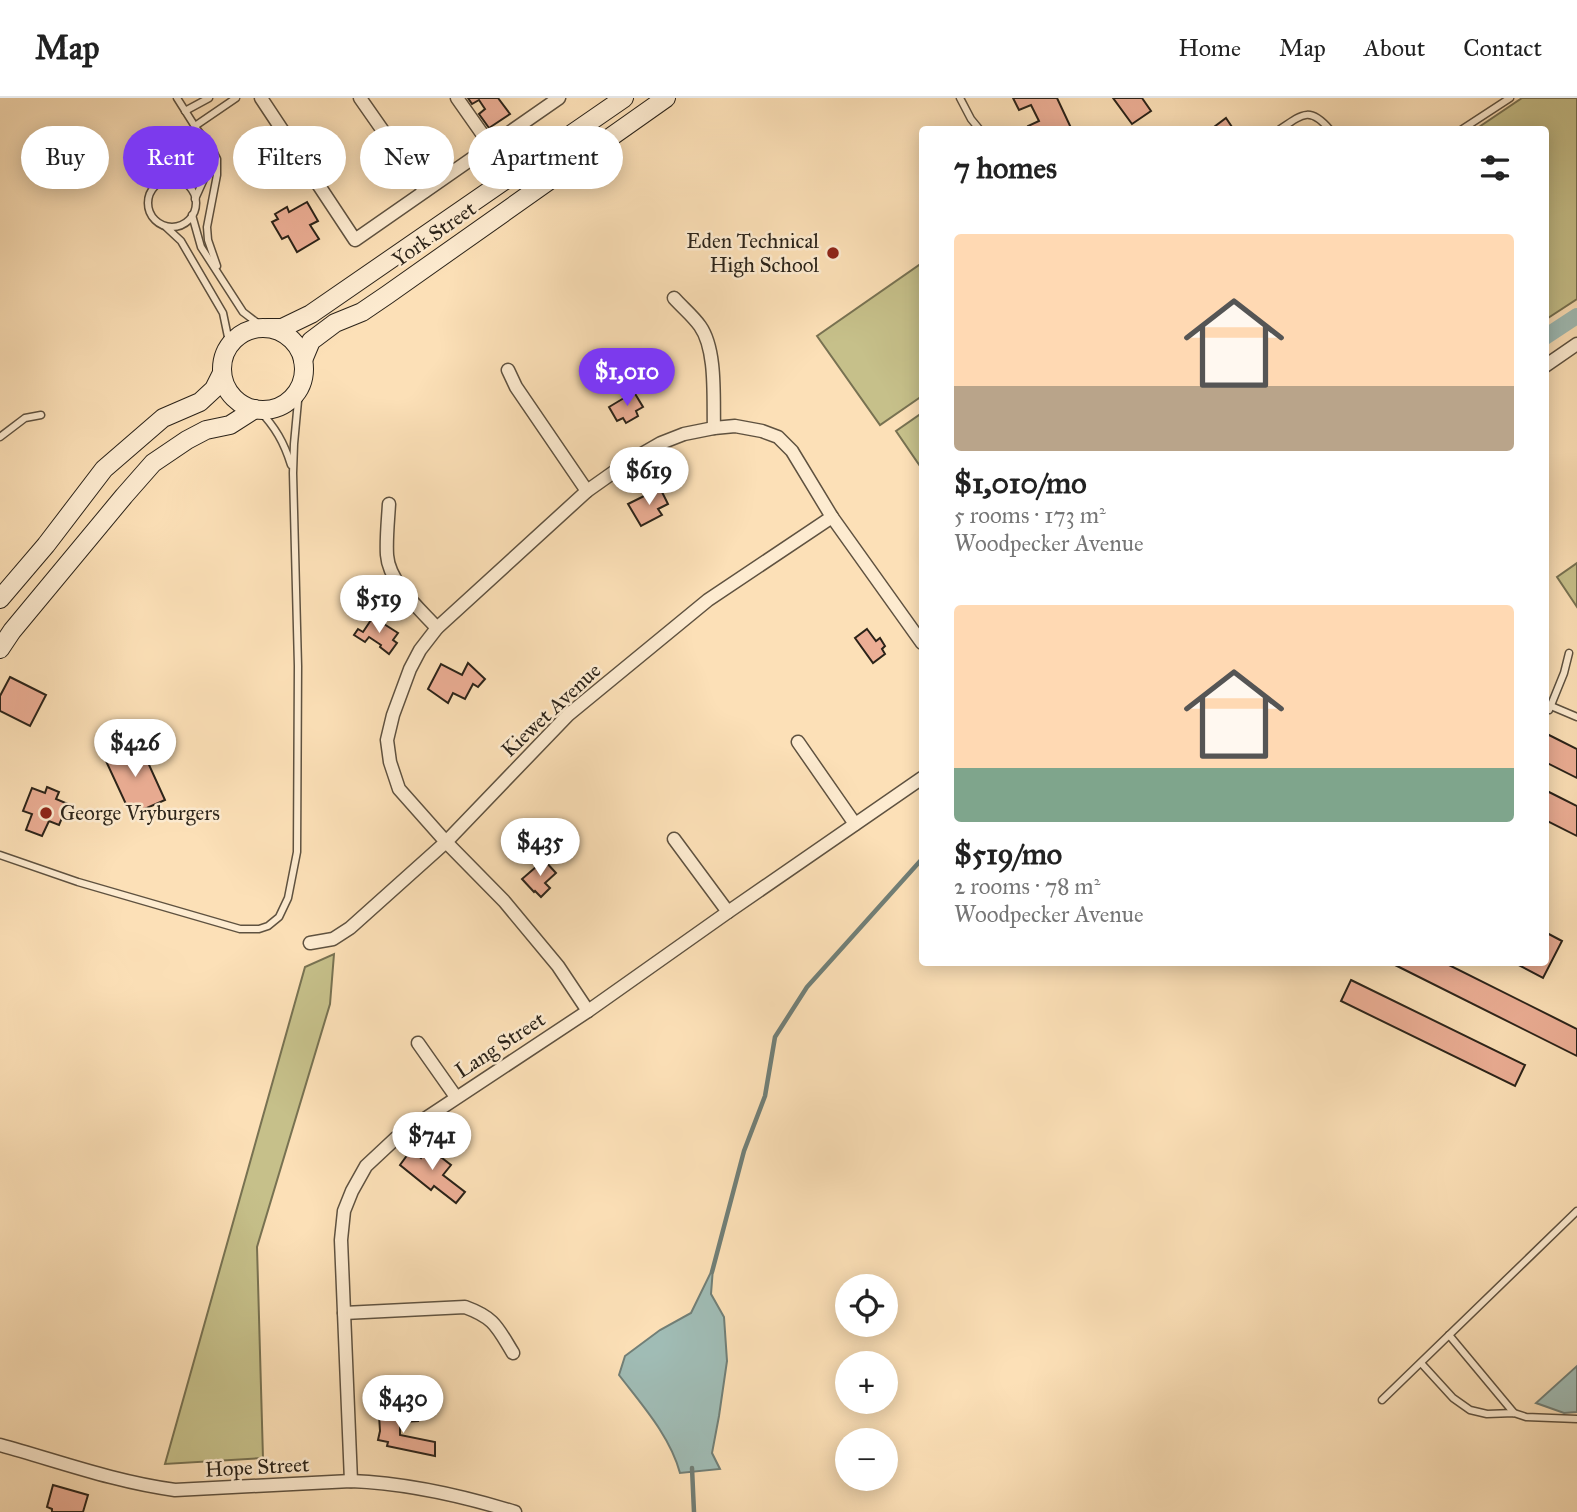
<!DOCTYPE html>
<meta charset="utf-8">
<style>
body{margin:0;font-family:"IM FELL Great Primer",serif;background:#f6f6f6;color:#222;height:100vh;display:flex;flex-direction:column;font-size:26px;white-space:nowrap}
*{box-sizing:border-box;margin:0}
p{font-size:23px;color:#767676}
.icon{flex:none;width:38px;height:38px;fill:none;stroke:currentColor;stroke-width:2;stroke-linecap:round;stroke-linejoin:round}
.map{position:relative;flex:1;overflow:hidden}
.side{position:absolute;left:919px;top:28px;width:630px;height:840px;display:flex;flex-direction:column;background:#fff;border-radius:7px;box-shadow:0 4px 18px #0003}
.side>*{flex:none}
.hud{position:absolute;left:21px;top:28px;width:665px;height:63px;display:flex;gap:14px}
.tools{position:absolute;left:835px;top:1176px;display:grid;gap:14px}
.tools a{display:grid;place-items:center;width:63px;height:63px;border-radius:50%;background:#fff;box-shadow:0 4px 18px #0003;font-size:35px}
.price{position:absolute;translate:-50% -60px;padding:0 16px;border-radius:24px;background:#fff;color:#222;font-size:23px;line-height:46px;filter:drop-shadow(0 2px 4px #0008)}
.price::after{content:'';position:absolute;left:50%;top:42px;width:21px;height:16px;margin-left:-10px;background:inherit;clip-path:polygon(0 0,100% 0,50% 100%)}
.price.current{background:#7c3aed;color:#fff}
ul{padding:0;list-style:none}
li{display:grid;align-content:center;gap:14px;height:371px;padding:0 35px}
li span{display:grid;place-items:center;height:217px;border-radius:7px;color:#555}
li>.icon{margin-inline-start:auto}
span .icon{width:126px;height:126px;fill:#fffc;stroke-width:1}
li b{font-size:30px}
h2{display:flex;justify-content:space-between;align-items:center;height:84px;padding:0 35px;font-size:30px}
.tag{padding:0 24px;border-radius:32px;background:#fff;box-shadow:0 4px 18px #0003;font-size:24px;line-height:63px}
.tag.current{background:#7c3aed;color:#fff}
header{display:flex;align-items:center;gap:42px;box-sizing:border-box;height:98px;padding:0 35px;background:#fff;border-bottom:2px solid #e0e0e0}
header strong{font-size:33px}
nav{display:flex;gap:38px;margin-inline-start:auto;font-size:24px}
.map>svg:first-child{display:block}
.green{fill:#c6c08a;stroke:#787252;stroke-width:2}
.water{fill:#a0bcb5;stroke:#717f77;stroke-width:2}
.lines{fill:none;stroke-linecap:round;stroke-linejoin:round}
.stream{stroke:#717f77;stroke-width:4.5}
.canal{stroke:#a0bcb5;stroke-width:16}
.building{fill:#ecae95;stroke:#2b2319;stroke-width:2}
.service-casing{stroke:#5f5240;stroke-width:9}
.minor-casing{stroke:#5f5240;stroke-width:15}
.secondary-casing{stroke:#2b2319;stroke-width:20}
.service{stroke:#fdebd0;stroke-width:6}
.minor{stroke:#fdebd0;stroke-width:12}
.secondary{stroke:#fdebd0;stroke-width:18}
.poi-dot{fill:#8f2418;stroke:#fdebd0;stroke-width:2.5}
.labels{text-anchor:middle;stroke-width:5;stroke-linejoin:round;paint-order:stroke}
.street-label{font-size:21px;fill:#2b2319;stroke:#fdebd0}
.poi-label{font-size:21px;fill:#2b2319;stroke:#fdebd0;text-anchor:end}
</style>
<header>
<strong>Map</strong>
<nav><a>Home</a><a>Map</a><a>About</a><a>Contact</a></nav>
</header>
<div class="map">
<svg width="1577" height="1414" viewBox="0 0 1577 1414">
<rect width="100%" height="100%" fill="#fce0b7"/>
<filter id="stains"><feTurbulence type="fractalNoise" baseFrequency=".00286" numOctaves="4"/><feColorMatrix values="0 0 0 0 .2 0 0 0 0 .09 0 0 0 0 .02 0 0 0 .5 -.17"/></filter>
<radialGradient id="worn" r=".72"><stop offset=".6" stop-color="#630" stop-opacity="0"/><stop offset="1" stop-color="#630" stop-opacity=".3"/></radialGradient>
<!-- green -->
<g class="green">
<polygon points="1522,0 1577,0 1577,201 1545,222 1545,32 1476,31"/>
<polygon points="922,165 922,298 880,327 817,238"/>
<polygon points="922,315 922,371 896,333"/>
<polygon points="1577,465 1577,509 1557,479"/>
<polygon points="334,856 330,906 257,1149 263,1360 165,1366 305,869"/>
</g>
<!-- water -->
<g class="water">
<path d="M713,1170L711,1196L724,1219L727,1263L719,1318L712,1355L720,1371L680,1375C670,1338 642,1307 619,1277L625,1258L660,1232L691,1215Z"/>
<polygon points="1577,1268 1577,1314 1564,1315 1536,1305"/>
</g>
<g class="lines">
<!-- stream -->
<g class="stream">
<polyline points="712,1174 744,1053 765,998 775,939 807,889 922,761"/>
<polyline points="692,1370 694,1414"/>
</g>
<!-- canal -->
<polyline class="canal" points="1545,239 1577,218"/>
</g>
<!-- building -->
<g class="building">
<polygon points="468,0 498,0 510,16 489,30 479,16 485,11 479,2 472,6"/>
<polygon points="1013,0 1057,0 1072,32 1029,32 1028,28 1039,23 1031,7 1019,12"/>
<polygon points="1113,0 1142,0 1151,13 1132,26"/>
<polygon points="1226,20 1234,32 1210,32"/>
<polygon points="307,104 318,123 310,127 319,141 297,154 288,138 282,141 272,124 278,121 275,116 287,109 289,114"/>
<polygon points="634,294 643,309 636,313 638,318 626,325 623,320 617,323 609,309"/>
<polygon points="660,390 668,406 658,411 662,417 641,428 628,406"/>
<polygon points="373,519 398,535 393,542 397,545 389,556 380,549 381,547 369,539 365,544 354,537 358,531 363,534"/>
<polygon points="867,531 876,543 880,540 885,548 882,551 885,556 873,565 855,540"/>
<polygon points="468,565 485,581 478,589 473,586 465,601 453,595 448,605 428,591 441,566 462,577"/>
<polygon points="10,579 46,597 30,628 0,613 0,598"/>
<polygon points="1545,635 1577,651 1577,680 1545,664"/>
<polygon points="124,644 128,653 140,647 165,702 131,717 106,663 118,658 114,649"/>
<polygon points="47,689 59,694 56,701 68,706 59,727 49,723 42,738 26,732 32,716 23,713 32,690 45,695"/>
<polygon points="1545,692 1577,708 1577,738 1545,722"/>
<polygon points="544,762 556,775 545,785 550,790 541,799 535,793 534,794 522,781"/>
<polygon points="1545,834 1562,843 1543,880 1513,864 1545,864"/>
<polygon points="1389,864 1443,864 1577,931 1577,958"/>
<polygon points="1351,882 1525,967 1515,988 1341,903"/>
<polygon points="435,1047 446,1056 442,1060 451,1067 443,1077 465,1094 456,1105 434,1088 431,1092 400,1067 411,1052 421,1060 429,1049 432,1052"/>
<polygon points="418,1316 418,1323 400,1324 400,1337 435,1344 435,1358 387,1348 388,1344 378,1342 380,1333 379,1317"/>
<polygon points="53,1387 88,1397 83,1414 52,1414 52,1411 47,1409"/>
</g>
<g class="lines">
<!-- service casing -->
<g class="service-casing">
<g id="service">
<polyline points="177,0 196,30 212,51 209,70 195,101"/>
<polyline points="960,0 971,21 980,32"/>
<polyline points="185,13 209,0"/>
<polyline points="195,28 236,0"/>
<path d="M1279,32C1302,16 1310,8 1330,32"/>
<polyline points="1461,32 1510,0"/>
<polyline points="212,51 217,61 217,77 207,129 208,142 217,168"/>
<polyline points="172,81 186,65 196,50 196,31"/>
<circle cx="172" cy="105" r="24"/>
<polyline points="192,117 201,149 243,214 264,230"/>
<polyline points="166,129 181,143 223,215 228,239 226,252"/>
<path d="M259,312C275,329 284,344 291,367"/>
<polyline points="0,339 25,320 41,317"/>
<polyline points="1551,608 1577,619"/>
<polyline points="1549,612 1564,575 1569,555"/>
<polyline points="0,757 78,784 240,831 259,831 268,828 279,819 288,800 297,754 298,568 293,375 294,346 299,292"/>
<polyline points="1449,1237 1514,1315"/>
<polyline points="1421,1265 1453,1300 1470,1312 1487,1316 1514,1315 1526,1319 1577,1321"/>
<polyline points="1382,1302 1577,1113"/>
</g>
</g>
<!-- minor casing -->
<g class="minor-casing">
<g id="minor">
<polyline points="261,0 355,142 559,0"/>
<polyline points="360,0 425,93"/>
<polyline points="457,0 490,47"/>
<path d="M674,200C682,209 693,218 700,228C717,252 713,301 714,330"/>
<polyline points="1545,268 1577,246"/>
<polyline points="508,272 516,289 587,393"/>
<path d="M389,406C388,423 386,441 387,457C389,485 420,511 437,530"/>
<polyline points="798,644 855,726"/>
<polyline points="674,741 728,814"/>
<polyline points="310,845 333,841 350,830 446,744 568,617 708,502 832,419"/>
<polyline points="588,913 558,868 504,803 446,744 399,691 390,664 387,642 393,617 410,571 420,552 437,530 587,393 628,364 661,345 684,336 714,330 735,328 762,333 778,339 792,353 832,419 922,545"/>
<polyline points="418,945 456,999"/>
<path d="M344,1215L465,1209C495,1220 497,1229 513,1255"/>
<path d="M0,1347C58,1363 115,1384 175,1392L351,1383C406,1385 463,1398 515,1414"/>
<polyline points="351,1383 341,1142 344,1113 352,1093 366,1068 396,1040 588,913 728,814 922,680"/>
</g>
</g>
<!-- secondary casing -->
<g class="secondary-casing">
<g id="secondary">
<polyline points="267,230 282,230 311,216 624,0"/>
<circle cx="263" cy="271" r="41"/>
<polyline points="303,262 311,243 335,225 362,214 387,197 666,0"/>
<polyline points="0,501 46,447 104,371 163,320 200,304 214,291 222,275"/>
<polyline points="0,551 12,533 124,398 153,365 187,342 206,332 230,327 255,311"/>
</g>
</g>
<!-- service -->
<use href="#service" class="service"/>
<!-- minor -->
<use href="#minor" class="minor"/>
<!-- secondary -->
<use href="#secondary" class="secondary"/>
</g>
<!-- markers -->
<g class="poi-dot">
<circle cx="833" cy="155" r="7"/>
<circle cx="46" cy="715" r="7"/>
</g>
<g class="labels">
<!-- street labels -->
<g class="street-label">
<text transform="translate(434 136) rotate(-35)" y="7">York Street</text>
<text transform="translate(551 612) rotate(-43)" y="7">Kiewet Avenue</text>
<text transform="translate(500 947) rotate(-33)" y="7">Lang Street</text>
<text transform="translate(257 1369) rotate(-3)" y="7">Hope Street</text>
</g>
<!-- poi labels -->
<g class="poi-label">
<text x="819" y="150">Eden Technical<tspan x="819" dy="24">High School</tspan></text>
<text x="60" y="722" text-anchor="start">George Vryburgers</text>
</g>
</g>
<rect width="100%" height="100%" filter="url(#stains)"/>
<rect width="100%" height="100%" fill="url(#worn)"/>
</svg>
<div class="tools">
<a><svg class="icon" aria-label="locate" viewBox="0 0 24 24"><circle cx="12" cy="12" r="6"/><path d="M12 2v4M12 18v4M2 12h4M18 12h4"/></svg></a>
<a>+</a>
<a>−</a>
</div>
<b class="price current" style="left:627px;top:310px">$1,010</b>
<b class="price" style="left:649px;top:409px">$619</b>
<b class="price" style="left:379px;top:537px">$519</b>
<b class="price" style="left:135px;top:681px">$426</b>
<b class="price" style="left:540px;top:780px">$435</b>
<b class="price" style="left:432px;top:1074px">$741</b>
<b class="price" style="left:403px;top:1337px">$430</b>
<div class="hud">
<a class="tag">Buy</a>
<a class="tag current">Rent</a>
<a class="tag">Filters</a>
<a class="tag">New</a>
<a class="tag">Apartment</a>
</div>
<section class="side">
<h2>7 homes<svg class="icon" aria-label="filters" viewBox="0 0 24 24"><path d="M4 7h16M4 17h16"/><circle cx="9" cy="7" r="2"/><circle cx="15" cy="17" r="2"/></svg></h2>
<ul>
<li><span style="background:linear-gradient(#ffd9b3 70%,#b9a48a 0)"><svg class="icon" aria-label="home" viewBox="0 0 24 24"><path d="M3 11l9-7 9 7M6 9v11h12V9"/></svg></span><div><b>$1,010/mo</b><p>5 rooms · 173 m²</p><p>Woodpecker Avenue</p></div></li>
<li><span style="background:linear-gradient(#ffd9b3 75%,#7fa58c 0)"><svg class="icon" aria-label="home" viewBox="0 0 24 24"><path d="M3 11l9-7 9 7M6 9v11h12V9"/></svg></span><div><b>$519/mo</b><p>2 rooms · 78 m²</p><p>Woodpecker Avenue</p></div></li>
</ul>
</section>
</div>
